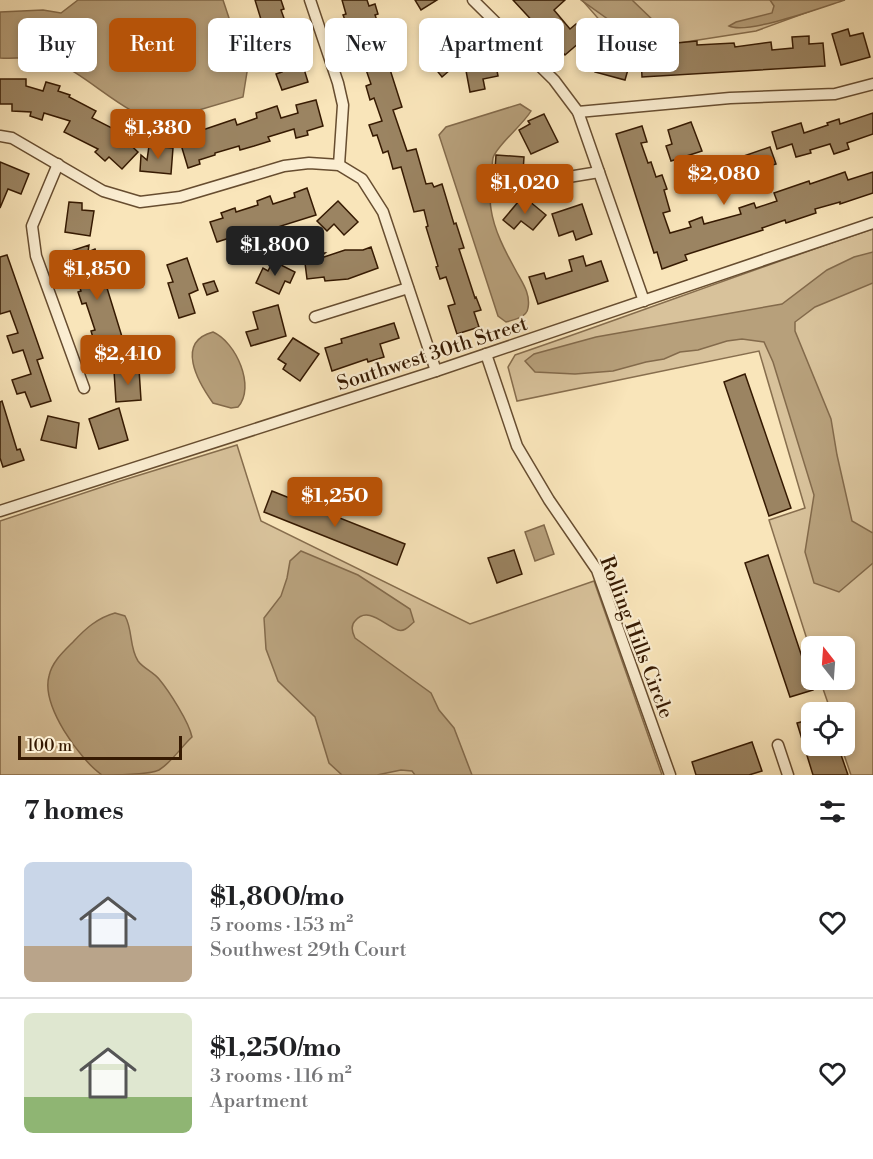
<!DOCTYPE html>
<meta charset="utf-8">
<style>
body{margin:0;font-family:"Libre Bodoni",serif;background:#f2f2f2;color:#202124;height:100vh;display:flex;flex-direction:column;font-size:22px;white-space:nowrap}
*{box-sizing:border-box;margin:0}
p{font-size:20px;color:#757577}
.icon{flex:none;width:33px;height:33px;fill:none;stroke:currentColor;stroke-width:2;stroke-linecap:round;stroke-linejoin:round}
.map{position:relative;height:775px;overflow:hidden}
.details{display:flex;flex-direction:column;background:#fff;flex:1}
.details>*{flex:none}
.guide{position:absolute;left:18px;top:18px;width:837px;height:54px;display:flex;gap:12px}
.needle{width:39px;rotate:343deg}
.buttons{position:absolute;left:801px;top:636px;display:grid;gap:12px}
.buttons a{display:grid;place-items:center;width:54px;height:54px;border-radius:9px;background:#fff;box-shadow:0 3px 9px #0003;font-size:30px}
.scale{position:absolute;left:18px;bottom:15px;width:164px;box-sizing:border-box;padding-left:6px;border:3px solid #361a02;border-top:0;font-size:16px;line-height:21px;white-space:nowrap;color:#361a02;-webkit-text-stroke:4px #fbeed2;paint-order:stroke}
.price{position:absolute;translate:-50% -51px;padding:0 14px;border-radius:6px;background:#b45309;color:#fff;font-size:20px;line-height:39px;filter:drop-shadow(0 2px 3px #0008)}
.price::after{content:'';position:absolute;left:50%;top:36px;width:18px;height:14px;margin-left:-9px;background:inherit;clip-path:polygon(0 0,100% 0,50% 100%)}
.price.current{background:#222;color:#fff}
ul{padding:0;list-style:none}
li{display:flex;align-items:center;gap:18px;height:150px;padding:0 24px}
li+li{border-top:2px solid #e0e0e0}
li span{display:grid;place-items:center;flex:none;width:168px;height:120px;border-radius:9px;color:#555}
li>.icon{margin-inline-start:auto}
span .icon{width:72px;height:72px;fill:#fffc;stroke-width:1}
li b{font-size:26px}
h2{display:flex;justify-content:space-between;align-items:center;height:72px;padding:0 24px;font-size:26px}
.chip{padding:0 21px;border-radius:9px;background:#fff;box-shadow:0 3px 9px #0003;font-size:21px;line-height:54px}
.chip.current{background:#b45309;color:#fff}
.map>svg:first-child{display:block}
.green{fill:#d8c29b;stroke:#876e4e;stroke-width:1.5}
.water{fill:#b7a07b;stroke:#836a4b;stroke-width:1.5}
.building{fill:#9b8462;stroke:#361a02;stroke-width:1.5}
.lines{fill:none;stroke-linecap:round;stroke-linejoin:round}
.minor-casing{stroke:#674d30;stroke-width:13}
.minor{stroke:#fbeed2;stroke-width:10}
.labels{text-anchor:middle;stroke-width:4.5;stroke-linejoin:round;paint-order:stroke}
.street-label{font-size:20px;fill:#361a02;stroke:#fbeed2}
</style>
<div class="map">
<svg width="873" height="775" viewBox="0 0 873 775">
<rect width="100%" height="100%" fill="#f9e5ba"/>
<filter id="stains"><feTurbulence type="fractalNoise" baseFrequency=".00333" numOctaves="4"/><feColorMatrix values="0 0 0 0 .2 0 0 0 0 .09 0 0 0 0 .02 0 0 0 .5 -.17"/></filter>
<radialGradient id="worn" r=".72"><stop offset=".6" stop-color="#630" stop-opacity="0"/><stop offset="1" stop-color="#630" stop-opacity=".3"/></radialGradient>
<!-- green -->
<g class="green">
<polygon points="582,0 841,0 756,31 647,48 603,24"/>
<path d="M873,229V775H851L841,746H844V712H831L820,680H844V646H812L811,652L769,520L805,508L759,351L517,401L508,367L515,355C635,314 753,269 873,229Z"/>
<polygon points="237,445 261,521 470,624 594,581 662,775 0,775 0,521 117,482"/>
</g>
<!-- water -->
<g class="water">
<path d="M78,0H223L247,72L243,97L162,121C127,119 87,73 52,61C36,56 16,59 0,58V12L43,10L61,13Z"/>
<polygon points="581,0 632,0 658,25 653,39 640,42"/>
<path d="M770,0H845C823,7 747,35 729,26L736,22L772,13L774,6Z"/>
<path d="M520,104L531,111C523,125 496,146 493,158C492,163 492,171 492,176C491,187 489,199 491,209C494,230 505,251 515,269C521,281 531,293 528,308C527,317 514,320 506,322L498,316L439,135L446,127Z"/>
<polygon points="873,252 873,283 815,307 795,322 795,331 831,419 837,455 852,521 873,533 873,563 839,592 814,583 805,552 814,495 773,362 764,342 742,339 727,341 698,350 680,352 664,359 646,362 613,371 575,374 535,372 525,361 534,354 596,337 782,304 827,270 854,257"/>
<path d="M213,332C236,342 256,387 238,407L231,408L213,403C198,382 175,342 213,332Z"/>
<polygon points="544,525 554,554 535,561 525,532"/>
<path d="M301,551L358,575L410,609L414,622C409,626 405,632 398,630C385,626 368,605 355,621C350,626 352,632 355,638L431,693L439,710L454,728L472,775H415L412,771L401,770L377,775H342L329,763L315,717L278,681L266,649L264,618L281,596L287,578L290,561Z"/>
<path d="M115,613L125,616C133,630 129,647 138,661C143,668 153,672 159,679C169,691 189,722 192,737C181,747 172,762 159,770C148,775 115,775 102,775C79,759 41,705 49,676C52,662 63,652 73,642C85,629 97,618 115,613Z"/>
</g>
<!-- building -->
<g class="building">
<polygon points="255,0 281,0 284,9 281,10 289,32 292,30 308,82 282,90 276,74 282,72 275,51 271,52"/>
<polygon points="342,0 367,0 369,6 375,4 378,14 375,15 382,34 379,35 402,107 393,110 407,151 416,149 426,184 432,183 434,187 442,184 454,224 456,223 464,248 459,249 475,298 476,297 481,310 474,312 479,327 457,334 448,306 455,304 446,277 440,279 436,267 438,266 426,227 428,226 424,210 414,212 401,167 393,169 388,151 383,153 377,135 373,136 369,125 382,121 374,98 370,100 366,86 371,84 363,61 359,63 355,51 357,50 343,15 346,14"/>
<polygon points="415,0 437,0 421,10"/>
<polygon points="513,0 565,0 554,10 570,29 576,24 587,36 565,55 538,24 537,26"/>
<polygon points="848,29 850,36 863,33 870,57 841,65 832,34"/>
<polygon points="809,36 809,44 823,43 825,66 642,77 641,57 656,56 655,45 697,41 697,45 734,43 735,47 771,42 772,50 793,48 792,37"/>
<polygon points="439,40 458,63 442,77 423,53"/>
<polygon points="603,44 618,48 616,55 631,59 625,80 595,72"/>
<polygon points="494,55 498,76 483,79 485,89 470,92 464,60"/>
<polygon points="0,79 26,79 26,86 43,91 46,82 60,86 58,91 70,95 69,97 96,111 92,118 112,128 138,152 122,169 109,157 105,161 95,152 98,149 64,132 70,121 44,113 42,120 30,116 31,112 12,111 12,104 0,104"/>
<polygon points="316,100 323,126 307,131 308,135 296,138 294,129 268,137 270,141 254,146 240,150 239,146 215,153 215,155 199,160 200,164 188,168 179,138 235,119 237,125 257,118 256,113 277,106 281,118 298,113 296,105"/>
<polygon points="873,113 873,134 847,143 849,149 834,154 830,144 810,150 811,153 796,157 792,144 777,149 772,132 801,123 804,133 828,125 827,123 839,119 840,124"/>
<polygon points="544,114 558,142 531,154 519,130 530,124 528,121"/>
<polygon points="691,122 702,151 671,161 666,146 672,144 668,130"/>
<polygon points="642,126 647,142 641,143 648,163 651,162 656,177 662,175 667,189 664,190 670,211 663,213 670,233 691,227 689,222 702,217 704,224 741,214 739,208 754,203 756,208 777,201 774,193 809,181 810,184 845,172 848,180 873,172 873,193 840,204 840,202 815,209 816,213 786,223 785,220 762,228 763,230 685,255 687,260 662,269 657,252 654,253 616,134"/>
<polygon points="149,146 173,148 171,174 140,171 141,155 147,160"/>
<polygon points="770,147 776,164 762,168 764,173 748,178 741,157"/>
<polygon points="496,155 524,157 522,187 494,185"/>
<polygon points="705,158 733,162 728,193 714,191 716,179 702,177"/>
<polygon points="0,162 29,174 21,194 8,189 0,208"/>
<polygon points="307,188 316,215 249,236 248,232 217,242 210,222 223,218 221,213 235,208 236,212 258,205 257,201 270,196 273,204 295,197 294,193"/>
<polygon points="523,196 546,215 533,230 521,221 514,229 503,220"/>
<polygon points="338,201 358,222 344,235 334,224 327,231 317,221"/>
<polygon points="69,202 82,203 82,210 94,211 90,236 65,232"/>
<polygon points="582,204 592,234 576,240 573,231 559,236 552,214"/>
<polygon points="89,245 88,252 95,249 127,353 105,360 99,343 95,344 91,331 95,330 86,303 82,304 78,292 81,291 72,266 70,267 65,253"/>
<polygon points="371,247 378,268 348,279 325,281 324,277 307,279 304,255 325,253 318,259 345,250 363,250"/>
<polygon points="7,255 43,358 37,360 51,401 31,407 25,392 17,394 12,380 31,374 23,350 13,353 7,336 18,333 10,311 0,314 0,257"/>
<polygon points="583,256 586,266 601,261 608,281 538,304 529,277 544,273 546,279 572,271 569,260"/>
<polygon points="187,258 198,290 189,294 195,313 179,318 168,283 173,282 167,265"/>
<polygon points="273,261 295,272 290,283 285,281 279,294 256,283 263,268 268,271"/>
<polygon points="214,281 218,291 207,295 203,284"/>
<polygon points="278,305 286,336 251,346 246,332 258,329 253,312"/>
<polygon points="394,323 399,338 380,344 384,357 368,362 367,359 332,371 325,348 342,343 341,339"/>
<polygon points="293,338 319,354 300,381 283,369 286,364 278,359"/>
<polygon points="139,369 141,400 116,402 114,371"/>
<polygon points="745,374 791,508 769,516 724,382"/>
<polygon points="2,401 17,450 20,449 24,460 3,467 0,458 0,402"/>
<polygon points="119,408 128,440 99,449 89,419"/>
<polygon points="48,416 79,423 76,448 41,440"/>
<polygon points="272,491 405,544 397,565 264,512"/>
<polygon points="514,550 522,574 497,583 488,558"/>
<polygon points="768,555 813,690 790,697 745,563"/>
<polygon points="812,719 812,746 838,746 848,775 813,775 797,723"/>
<polygon points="752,742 762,771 749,775 696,775 692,762"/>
</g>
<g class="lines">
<!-- minor casing -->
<g class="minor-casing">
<g id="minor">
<polyline points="310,0 338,83 343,105 339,165"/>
<polyline points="473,0 554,80 578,112 644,301"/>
<polyline points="578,112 730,98 835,94 873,84"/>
<polyline points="0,136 12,138 103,191 140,202 180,197 284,166 309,163 339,165 362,179 383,212 436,371"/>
<polyline points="58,164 32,226 36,256 84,388"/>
<polyline points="550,180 599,172"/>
<polyline points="315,317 408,288"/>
<polyline points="486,354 517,446 549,500 597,570 670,775"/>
<polyline points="0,511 436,371 873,223"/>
<polyline points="778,745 788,775"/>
</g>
</g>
<!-- minor -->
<use href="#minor" class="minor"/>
</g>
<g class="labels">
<!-- street labels -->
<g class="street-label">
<text transform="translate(432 353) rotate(-18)" y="7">Southwest 30th Street</text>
<text transform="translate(637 637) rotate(69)" y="7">Rolling Hills Circle</text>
</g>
</g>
<rect width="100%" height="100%" filter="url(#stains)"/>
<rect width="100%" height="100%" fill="url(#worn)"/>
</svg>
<div class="buttons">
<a><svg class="needle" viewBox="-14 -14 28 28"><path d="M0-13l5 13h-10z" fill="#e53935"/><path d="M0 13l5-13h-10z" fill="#757577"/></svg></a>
<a><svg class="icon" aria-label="locate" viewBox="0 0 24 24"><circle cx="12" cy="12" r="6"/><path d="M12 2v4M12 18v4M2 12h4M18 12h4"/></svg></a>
</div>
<div class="scale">100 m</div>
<b class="price" style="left:158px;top:160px">$1,380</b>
<b class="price" style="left:724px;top:206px">$2,080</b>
<b class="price" style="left:525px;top:215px">$1,020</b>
<b class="price current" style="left:275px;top:277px">$1,800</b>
<b class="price" style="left:97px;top:301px">$1,850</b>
<b class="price" style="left:128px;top:386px">$2,410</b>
<b class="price" style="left:335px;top:528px">$1,250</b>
<div class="guide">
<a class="chip">Buy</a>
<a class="chip current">Rent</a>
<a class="chip">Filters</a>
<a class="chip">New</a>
<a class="chip">Apartment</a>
<a class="chip">House</a>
</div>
</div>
<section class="details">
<h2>7 homes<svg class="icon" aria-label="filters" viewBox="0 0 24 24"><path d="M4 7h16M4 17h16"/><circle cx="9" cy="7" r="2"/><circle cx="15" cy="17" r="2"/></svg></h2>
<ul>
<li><span style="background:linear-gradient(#c9d6e8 70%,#b9a48a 0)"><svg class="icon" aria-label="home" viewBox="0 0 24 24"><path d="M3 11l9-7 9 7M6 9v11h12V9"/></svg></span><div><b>$1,800/mo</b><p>5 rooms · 153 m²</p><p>Southwest 29th Court</p></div><svg class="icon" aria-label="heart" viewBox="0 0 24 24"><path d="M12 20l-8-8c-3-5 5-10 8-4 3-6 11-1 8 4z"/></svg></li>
<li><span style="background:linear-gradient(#dfe7d0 70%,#8fb573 0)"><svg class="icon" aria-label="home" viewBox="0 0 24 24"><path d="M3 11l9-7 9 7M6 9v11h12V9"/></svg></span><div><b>$1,250/mo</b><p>3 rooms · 116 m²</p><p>Apartment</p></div><svg class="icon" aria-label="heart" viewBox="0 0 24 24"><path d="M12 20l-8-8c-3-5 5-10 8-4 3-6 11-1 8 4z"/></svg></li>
</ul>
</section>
